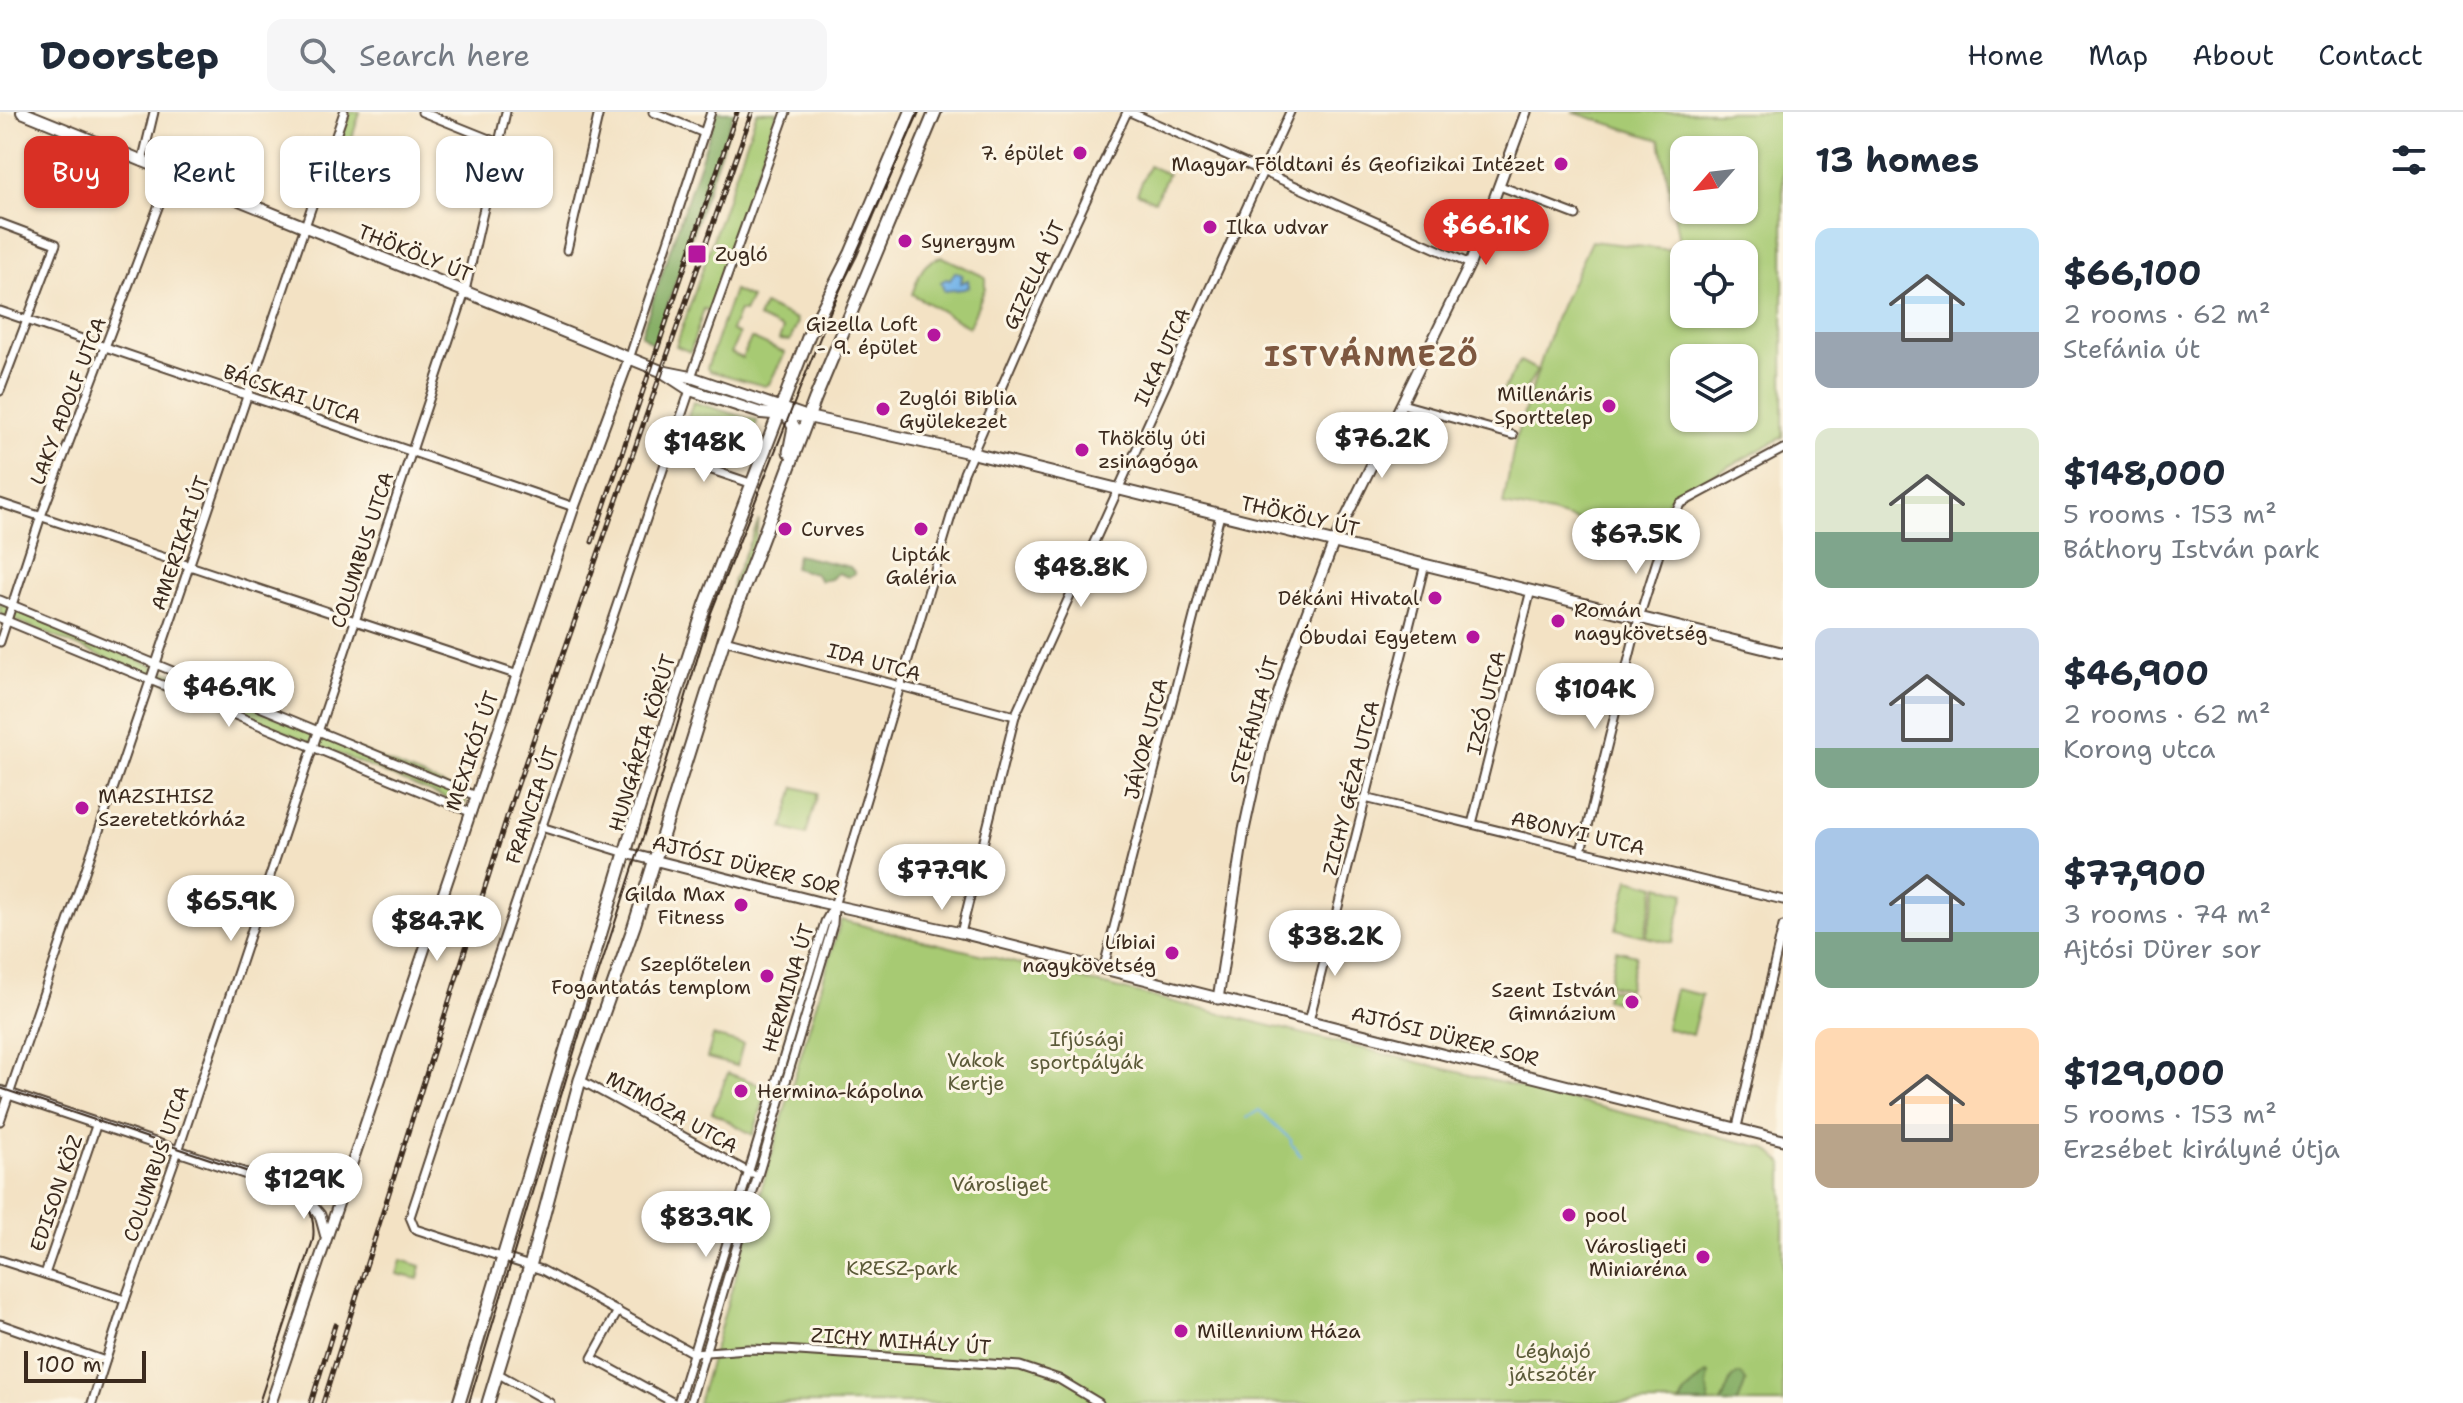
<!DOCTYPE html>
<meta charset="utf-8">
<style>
body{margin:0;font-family:"Shantell Sans",sans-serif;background:#f6f6f7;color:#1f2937;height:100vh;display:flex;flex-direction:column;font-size:30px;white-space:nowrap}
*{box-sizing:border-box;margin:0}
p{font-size:26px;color:#747a83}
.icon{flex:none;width:44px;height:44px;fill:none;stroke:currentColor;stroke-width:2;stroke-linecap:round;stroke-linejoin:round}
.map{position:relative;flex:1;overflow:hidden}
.details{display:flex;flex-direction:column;background:#fff;width:680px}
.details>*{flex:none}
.hud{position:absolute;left:24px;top:24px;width:760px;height:72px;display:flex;gap:16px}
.needle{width:52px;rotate:242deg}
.controls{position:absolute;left:1670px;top:24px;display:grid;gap:16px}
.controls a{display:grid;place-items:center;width:88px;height:88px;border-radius:16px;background:#fff;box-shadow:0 2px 6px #0004;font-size:40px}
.scale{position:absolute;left:24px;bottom:20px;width:122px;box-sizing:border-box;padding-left:8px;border:4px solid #3b2a1e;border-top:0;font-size:22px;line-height:28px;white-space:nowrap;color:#3b2a1e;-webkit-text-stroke:6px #fcf5e5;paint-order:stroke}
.price{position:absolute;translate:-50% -68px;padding:0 18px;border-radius:28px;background:#fff;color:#222;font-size:26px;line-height:52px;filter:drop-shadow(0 2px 4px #0008)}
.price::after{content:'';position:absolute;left:50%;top:48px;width:24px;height:18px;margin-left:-12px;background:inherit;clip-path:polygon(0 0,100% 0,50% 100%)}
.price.current{background:#d93025;color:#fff}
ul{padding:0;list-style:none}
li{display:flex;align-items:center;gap:24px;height:200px;padding:0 32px}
li span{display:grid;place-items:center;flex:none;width:224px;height:160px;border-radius:16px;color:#555}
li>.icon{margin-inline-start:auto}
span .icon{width:96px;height:96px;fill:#fffc;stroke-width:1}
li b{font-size:34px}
h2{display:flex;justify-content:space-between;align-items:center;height:96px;padding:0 32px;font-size:34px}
.pill{padding:0 28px;border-radius:16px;background:#fff;box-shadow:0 2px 6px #0004;font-size:28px;line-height:72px}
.pill.current{background:#d93025;color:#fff}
header{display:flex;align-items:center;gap:48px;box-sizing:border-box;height:112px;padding:0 40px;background:#fff;border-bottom:2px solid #e0e1e3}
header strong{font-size:38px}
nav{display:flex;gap:44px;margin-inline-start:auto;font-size:28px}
.search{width:560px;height:72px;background:#f6f6f7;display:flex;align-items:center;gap:20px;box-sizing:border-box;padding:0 28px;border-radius:16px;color:#747a83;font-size:30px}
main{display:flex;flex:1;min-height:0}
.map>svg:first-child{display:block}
.green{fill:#a7ca73;stroke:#717a48;stroke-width:2;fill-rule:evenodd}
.forest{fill:#85ae65;stroke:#606c42;stroke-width:2}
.water{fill:#74b4e8;stroke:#586f83;stroke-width:2}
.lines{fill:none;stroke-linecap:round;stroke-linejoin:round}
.stream{stroke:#74b4e8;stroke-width:2}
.minor-casing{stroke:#574637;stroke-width:11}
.tertiary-casing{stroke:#574637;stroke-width:13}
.secondary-casing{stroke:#574637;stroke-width:14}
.primary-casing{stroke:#574637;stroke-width:15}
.minor{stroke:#fff;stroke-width:7}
.tertiary{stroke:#fff;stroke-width:9}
.secondary{stroke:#fff;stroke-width:10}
.primary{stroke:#fff;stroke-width:11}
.tram{stroke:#3b2a1e;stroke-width:2}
.rail-casing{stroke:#3b2a1e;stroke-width:5}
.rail{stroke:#fcf5e5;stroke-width:2;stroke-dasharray:6;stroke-linecap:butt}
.poi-dot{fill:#b5179e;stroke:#fcf5e5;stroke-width:3}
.labels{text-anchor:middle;stroke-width:6;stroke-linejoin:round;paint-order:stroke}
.poi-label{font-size:20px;fill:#3b2a1e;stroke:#fcf5e5;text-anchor:end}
.street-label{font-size:20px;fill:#3b2a1e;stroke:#fcf5e5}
.park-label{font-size:20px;fill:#5b5a38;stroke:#fcf5e5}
.district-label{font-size:28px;font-weight:bold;letter-spacing:2px;fill:#7e5840;stroke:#fcf5e5}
</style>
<header>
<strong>Doorstep</strong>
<div class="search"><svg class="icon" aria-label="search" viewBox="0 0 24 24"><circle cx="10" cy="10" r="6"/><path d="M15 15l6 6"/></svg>Search here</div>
<nav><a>Home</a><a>Map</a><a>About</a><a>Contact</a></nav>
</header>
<main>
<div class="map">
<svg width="1783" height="1291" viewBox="0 0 1783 1291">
<rect width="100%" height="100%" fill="#fcf5e5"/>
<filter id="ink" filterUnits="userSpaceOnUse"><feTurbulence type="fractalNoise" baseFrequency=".0125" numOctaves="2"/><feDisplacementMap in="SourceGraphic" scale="16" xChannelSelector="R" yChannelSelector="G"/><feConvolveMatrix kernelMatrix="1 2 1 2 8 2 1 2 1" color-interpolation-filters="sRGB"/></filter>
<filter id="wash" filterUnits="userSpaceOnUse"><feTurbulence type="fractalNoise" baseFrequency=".006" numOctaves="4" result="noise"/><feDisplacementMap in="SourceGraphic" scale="32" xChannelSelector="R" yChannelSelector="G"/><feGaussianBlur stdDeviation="1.8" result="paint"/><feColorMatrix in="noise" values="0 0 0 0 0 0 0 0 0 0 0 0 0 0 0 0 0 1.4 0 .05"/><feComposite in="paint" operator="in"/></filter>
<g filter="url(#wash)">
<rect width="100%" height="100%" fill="#f3e2c4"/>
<!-- green -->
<g class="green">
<polygon points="350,0 360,0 334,84 324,80"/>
<polygon points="757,0 777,0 710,198 704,197 690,240 676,234"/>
<path d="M1572,0H1783V325L1668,388L1653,430L1551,401L1503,393L1516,325L1555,207L1591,129L1681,139L1660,28ZM1684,38H1744V98H1684ZM1684,142H1744V202H1684ZM1744,246V306H1684V246Z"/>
<polygon points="1149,54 1168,62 1155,89 1137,81"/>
<path d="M943,145L985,165V176L969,215L912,182C919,164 922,148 943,145Z"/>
<polygon points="734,178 751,186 744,200 739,199 731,218 739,222 731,241 742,246 751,226 785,241 769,272 765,274 709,259 707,256"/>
<polygon points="764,193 796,207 797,212 790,229 779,228 783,217 758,206"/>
<polygon points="1520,249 1537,258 1519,290 1502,280"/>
<polygon points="693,290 757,309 742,357 738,356 733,359 677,339"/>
<polygon points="759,408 754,435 725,507 734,467"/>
<polygon points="0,491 468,683 464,694 0,502"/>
<polygon points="795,675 818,681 806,723 783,716"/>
<polygon points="1629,767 1656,774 1644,824 1616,817"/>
<polygon points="1659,774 1685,781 1672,831 1646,825"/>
<polygon points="841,808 1766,1036 1783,1051 1783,1291 698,1291"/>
<polygon points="1616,838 1636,843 1628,877 1609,872"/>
<polygon points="1608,876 1630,881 1627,892 1605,887"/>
<polygon points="1675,877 1702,883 1692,923 1666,916"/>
<polygon points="713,924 743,932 737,954 707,946"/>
<polygon points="728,961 763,974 762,978 767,979 753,1023 712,1000"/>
<polygon points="401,1148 421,1154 418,1167 397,1162"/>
</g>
<!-- forest -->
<g class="forest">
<polygon points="717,0 734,0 654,233 641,223"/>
<polygon points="797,443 850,455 855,461 848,465 838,461 831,467 821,469 815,462 794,456"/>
<polygon points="1707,1261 1709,1262 1707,1274 1709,1291 1680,1291 1685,1281"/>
<polygon points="1737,1262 1741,1262 1746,1269 1738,1291 1721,1291 1731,1267"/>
</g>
<!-- water -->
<polygon class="water" points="955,160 962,163 961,171 968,168 969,174 964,177 944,179 941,170 946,167 950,168"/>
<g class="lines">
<!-- stream -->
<polyline class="stream" points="1247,1006 1259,998 1291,1028 1291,1032 1301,1044"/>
</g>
</g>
<g filter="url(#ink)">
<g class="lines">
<!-- minor casing -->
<g class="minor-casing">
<g id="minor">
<polyline points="422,0 499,31"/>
<polyline points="653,0 704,21"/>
<polyline points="1130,0 1470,152"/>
<polyline points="142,50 154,0"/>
<polyline points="1500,74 1576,103"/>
<polyline points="0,111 56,132 0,279"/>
<polyline points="567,138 599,0"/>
<polyline points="0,199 574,395"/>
<polyline points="629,247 711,0"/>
<polyline points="691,265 786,0"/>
<polyline points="690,278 435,1029 410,1105 415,1117 542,1158 693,1241 748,1237 784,1238 1020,1254 1059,1267 1099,1291"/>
<polyline points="1402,292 1513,323"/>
<polyline points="668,343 750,371"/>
<polyline points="0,391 518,563"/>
<polyline points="0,488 476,684"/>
<polyline points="0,506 470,700"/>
<polyline points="724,528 1015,604"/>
<polyline points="0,530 41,404 171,61"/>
<polyline points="1365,686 1783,788"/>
<polyline points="1472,712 1531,478"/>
<polyline points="541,715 626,741"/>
<polyline points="1581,739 1639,506 1665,423 1680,392 1783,337"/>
<polyline points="961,821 1015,604 1290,0"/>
<polyline points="1103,858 1220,403"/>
<polyline points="1309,909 1425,452"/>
<polyline points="580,968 752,1062"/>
<polyline points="0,1009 344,0"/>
<polyline points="1737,1015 1783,814"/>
<polyline points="0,1148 125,1188"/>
<polyline points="45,1162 97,1011"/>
<polyline points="618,1199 592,1246 674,1291"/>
<polyline points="0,1212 105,1249"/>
<polyline points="497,1261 550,1291"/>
<polyline points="92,1291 125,1188 179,1036 464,183 506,0"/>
<polyline points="678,1291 825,810 834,794 964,361 1040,187 1127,0"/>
<polyline points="690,1291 833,812 834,796"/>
</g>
</g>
<!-- tertiary casing -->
<g class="tertiary-casing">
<g id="tertiary">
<polyline points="626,741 819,790 961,821 1783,1028"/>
<polyline points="1218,887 1244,718 1263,631 1290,545 1334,430 1470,152 1526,0"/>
<polyline points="0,979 309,1083 327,1085 343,1077"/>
<polyline points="303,1083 320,1103 326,1125"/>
<polyline points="271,1291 574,395 629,247"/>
</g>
</g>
<!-- secondary casing -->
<g class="secondary-casing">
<g id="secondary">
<polyline points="22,0 661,259 691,265 802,303"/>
<polyline points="661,259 690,278 761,301 808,305 972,341 1783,541"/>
</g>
</g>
<!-- primary casing -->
<g class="primary-casing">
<g id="primary">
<polyline points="781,293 794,315 789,340"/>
<polyline points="459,1291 635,708 705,494 809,223 851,141 911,0"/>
<polyline points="488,1291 530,1154 580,968 634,814 724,528 815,287 935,0"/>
</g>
</g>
<!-- minor -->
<use href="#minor" class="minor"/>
<!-- tertiary -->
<use href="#tertiary" class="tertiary"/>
<!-- secondary -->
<use href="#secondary" class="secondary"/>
<!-- primary -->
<use href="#primary" class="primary"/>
<!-- tram -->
<g class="tram">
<path d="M0,976L284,1072C306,1084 316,1103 313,1128L259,1291"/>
<polyline points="469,1291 590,887 650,704 711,501 831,198 919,0"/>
</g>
<!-- rail casing -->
<g class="rail-casing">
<g id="rail">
<polyline points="592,430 737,0"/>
<polyline points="311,1291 335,1213"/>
<polyline points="323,1291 512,689 752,0"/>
</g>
</g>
<!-- rail -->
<use href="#rail" class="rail"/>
</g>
</g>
<!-- markers -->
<g class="poi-dot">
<circle cx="1080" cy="41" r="8"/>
<circle cx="1561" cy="52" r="8"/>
<circle cx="1210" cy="115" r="8"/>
<circle cx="905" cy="129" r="8"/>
<rect x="687" y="132" width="20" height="20" rx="4"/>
<circle cx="934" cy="223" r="8"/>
<circle cx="1609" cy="294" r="8"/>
<circle cx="883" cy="297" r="8"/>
<circle cx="1082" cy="338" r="8"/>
<circle cx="785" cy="417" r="8"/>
<circle cx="921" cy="417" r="8"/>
<circle cx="1435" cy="486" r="8"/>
<circle cx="1558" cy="509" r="8"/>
<circle cx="1473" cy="525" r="8"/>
<circle cx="82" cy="696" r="8"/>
<circle cx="741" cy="793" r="8"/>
<circle cx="1172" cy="841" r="8"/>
<circle cx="767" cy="864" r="8"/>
<circle cx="1632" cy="890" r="8"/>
<circle cx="741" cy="979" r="8"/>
<circle cx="1569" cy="1103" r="8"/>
<circle cx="1703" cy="1145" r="8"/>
<circle cx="1181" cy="1219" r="8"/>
</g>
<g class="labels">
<!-- poi labels -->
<g class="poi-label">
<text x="1064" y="48">7. épület</text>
<text x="1545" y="59">Magyar Földtani és Geofizikai Intézet</text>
<text x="1226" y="122" text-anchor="start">Ilka udvar</text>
<text x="921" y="136" text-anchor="start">Synergym</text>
<text x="715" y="149" text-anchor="start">Zugló</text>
<text x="918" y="219">Gizella Loft<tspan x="918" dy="23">- 9. épület</tspan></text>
<text x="1593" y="289">Millenáris<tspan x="1593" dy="23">Sporttelep</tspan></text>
<text x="899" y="293" text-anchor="start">Zuglói Biblia<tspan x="899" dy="23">Gyülekezet</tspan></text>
<text x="1098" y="333" text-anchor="start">Thököly úti<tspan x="1098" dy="23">zsinagóga</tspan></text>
<text x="801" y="424" text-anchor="start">Curves</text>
<text x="921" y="449" text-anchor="middle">Lipták<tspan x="921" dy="23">Galéria</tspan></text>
<text x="1419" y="493">Dékáni Hivatal</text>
<text x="1574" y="505" text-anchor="start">Román<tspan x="1574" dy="23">nagykövetség</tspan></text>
<text x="1457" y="532">Óbudai Egyetem</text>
<text x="98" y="691" text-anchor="start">MAZSIHISZ<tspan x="98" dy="23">Szeretetkórház</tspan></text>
<text x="725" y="789">Gilda Max<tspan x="725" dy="23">Fitness</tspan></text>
<text x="1156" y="837">Líbiai<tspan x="1156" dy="23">nagykövetség</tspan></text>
<text x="751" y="859">Szeplőtelen<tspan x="751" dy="23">Fogantatás templom</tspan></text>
<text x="1616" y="885">Szent István<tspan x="1616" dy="23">Gimnázium</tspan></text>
<text x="757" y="986" text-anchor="start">Hermina-kápolna</text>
<text x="1585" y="1110" text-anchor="start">pool</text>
<text x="1687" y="1141">Városligeti<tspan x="1687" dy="23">Miniaréna</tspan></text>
<text x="1197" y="1226" text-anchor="start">Millennium Háza</text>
</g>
<!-- street labels -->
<g class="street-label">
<text transform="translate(415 141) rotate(22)" y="7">THÖKÖLY ÚT</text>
<text transform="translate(1034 163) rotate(-65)" y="7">GIZELLA ÚT</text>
<text transform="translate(1162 245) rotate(-65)" y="7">ILKA UTCA</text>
<text transform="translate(292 282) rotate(19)" y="7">BÁCSKAI UTCA</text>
<text transform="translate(68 289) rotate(-69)" y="7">LAKY ADOLF UTCA</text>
<text transform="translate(1300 404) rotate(13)" y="7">THÖKÖLY ÚT</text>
<text transform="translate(180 431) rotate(-71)" y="7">AMERIKAI ÚT</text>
<text transform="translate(362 438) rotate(-72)" y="7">COLUMBUS UTCA</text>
<text transform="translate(874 550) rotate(15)" y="7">IDA UTCA</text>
<text transform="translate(1486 591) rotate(-76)" y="7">IZSÓ UTCA</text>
<text transform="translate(1254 608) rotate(-74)" y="7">STEFÁNIA ÚT</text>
<text transform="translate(1146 627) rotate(-76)" y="7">JÁVOR UTCA</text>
<text transform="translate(642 631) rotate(-73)" y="7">HUNGÁRIA KÖRÚT</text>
<text transform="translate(472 639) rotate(-71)" y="7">MEXIKÓI ÚT</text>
<text transform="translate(1351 676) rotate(-76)" y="7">ZICHY GÉZA UTCA</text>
<text transform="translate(532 693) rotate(-71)" y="7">FRANCIA ÚT</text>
<text transform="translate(1578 721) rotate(13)" y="7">ABONYI UTCA</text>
<text transform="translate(746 753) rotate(14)" y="7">AJTÓSI DÜRER SOR</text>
<text transform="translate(788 876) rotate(-73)" y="7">HERMINA ÚT</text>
<text transform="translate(1445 924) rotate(14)" y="7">AJTÓSI DÜRER SOR</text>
<text transform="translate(672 1000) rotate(29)" y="7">MIMÓZA UTCA</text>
<text transform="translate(156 1052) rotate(-71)" y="7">COLUMBUS UTCA</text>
<text transform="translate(56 1081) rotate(-71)" y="7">EDISON KÖZ</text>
<text transform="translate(901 1229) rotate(4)" y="7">ZICHY MIHÁLY ÚT</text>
</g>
<!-- park labels -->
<g class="park-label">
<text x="1087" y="934">Ifjúsági<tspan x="1087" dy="23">sportpályák</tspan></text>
<text x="976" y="955">Vakok<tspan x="976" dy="23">Kertje</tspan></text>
<text x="1000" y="1079">Városliget</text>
<text x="902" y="1163">KRESZ-park</text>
<text x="1553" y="1246">Léghajó<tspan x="1553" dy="23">játszótér</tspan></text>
</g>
<!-- district labels -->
<g class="district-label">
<text x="1372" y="254">ISTVÁNMEZŐ</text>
</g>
</g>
</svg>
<div class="controls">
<a><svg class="needle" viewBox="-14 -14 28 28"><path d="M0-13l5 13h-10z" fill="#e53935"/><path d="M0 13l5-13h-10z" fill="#747a83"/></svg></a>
<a><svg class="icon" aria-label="locate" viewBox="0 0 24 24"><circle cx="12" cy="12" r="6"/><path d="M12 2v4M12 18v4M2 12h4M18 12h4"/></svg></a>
<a><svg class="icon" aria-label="layers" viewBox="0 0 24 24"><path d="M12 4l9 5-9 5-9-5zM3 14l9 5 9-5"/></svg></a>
</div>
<div class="scale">100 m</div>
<b class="price current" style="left:1486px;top:155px">$66.1K</b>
<b class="price" style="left:1382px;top:368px">$76.2K</b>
<b class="price" style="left:704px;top:372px">$148K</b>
<b class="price" style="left:1636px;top:464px">$67.5K</b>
<b class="price" style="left:1081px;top:497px">$48.8K</b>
<b class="price" style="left:229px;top:617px">$46.9K</b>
<b class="price" style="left:1595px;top:619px">$104K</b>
<b class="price" style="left:942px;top:800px">$77.9K</b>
<b class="price" style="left:231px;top:831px">$65.9K</b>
<b class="price" style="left:437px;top:851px">$84.7K</b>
<b class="price" style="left:1335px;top:866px">$38.2K</b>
<b class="price" style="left:304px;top:1109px">$129K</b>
<b class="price" style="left:706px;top:1147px">$83.9K</b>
<div class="hud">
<a class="pill current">Buy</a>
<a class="pill">Rent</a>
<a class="pill">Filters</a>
<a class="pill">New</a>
</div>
</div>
<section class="details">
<h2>13 homes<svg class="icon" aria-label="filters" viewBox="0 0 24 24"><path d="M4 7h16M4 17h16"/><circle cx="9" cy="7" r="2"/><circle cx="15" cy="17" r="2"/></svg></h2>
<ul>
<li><span style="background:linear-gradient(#bfe0f5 65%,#9aa5b1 0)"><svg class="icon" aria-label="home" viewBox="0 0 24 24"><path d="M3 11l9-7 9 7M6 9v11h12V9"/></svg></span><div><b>$66,100</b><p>2 rooms · 62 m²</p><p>Stefánia út</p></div></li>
<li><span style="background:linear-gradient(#dfe7d0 65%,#7fa58c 0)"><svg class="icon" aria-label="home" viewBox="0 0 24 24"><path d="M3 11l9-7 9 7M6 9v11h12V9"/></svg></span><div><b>$148,000</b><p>5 rooms · 153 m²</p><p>Báthory István park</p></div></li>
<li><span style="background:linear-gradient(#c9d6e8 75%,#7fa58c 0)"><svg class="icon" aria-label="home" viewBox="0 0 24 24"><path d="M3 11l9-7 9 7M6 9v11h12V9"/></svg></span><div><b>$46,900</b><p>2 rooms · 62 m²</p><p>Korong utca</p></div></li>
<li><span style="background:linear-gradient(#a9c7e8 65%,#7fa58c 0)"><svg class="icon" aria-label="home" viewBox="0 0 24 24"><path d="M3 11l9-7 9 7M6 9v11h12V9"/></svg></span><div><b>$77,900</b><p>3 rooms · 74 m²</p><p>Ajtósi Dürer sor</p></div></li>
<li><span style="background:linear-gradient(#ffd9b3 60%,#b9a48a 0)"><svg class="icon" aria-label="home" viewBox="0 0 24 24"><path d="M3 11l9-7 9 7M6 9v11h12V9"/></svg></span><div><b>$129,000</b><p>5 rooms · 153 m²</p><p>Erzsébet királyné útja</p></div></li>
</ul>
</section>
</main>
